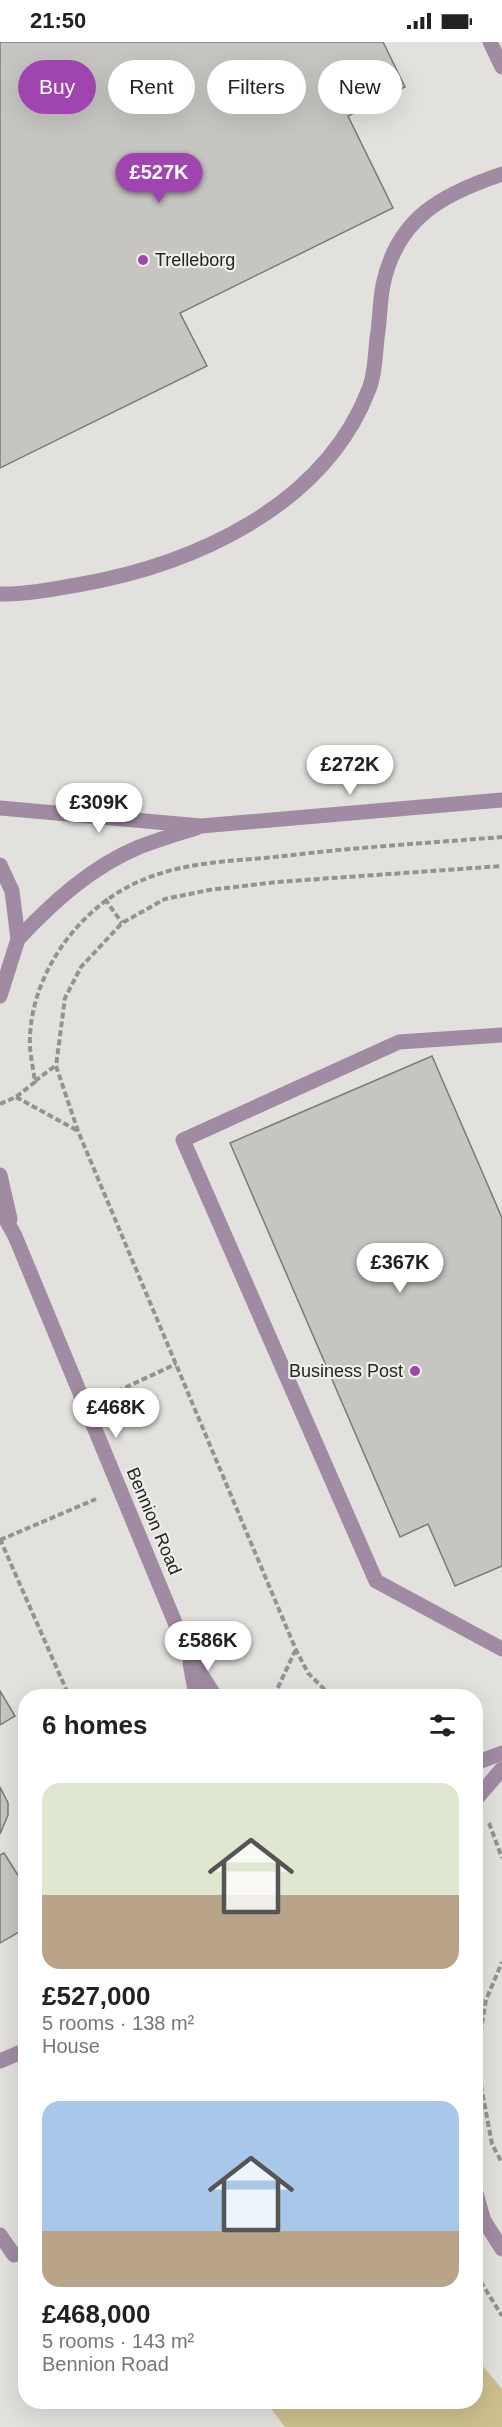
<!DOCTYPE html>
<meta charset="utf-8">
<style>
body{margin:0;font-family:Helvetica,sans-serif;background:#f2f2f2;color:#222;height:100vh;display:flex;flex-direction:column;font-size:22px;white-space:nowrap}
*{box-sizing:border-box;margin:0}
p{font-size:20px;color:#767676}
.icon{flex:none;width:33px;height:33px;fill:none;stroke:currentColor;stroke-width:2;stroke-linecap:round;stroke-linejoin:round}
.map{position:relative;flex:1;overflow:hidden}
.sheet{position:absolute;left:18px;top:1647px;width:465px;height:720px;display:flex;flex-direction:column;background:#fff;border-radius:24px;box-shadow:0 6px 24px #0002}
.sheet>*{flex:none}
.hud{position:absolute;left:18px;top:18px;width:466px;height:54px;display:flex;gap:12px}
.price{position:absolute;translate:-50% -51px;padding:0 14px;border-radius:21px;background:#fff;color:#222;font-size:20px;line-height:39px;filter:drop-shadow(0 2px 3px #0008)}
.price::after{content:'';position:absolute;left:50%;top:36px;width:18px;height:14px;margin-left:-9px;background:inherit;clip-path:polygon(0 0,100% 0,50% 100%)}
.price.active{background:#a045b0;color:#fff}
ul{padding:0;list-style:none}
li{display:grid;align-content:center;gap:12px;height:318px;padding:0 24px}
li span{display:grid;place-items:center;height:186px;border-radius:18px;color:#555}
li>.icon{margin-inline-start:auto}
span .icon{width:108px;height:108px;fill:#fffc;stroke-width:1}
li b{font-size:26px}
h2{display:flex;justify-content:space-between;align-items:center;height:72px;padding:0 24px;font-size:26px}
.pill{padding:0 21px;border-radius:27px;background:#fff;box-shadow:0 6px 24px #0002;font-size:21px;line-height:54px}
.pill.active{background:#a045b0;color:#fff}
.status{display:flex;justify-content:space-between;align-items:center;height:42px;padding:0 30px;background:#fff;direction:ltr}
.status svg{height:16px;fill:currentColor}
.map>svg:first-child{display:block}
.green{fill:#ccbf8d}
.building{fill:#c6c5c1;stroke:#7b7a77;stroke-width:1.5}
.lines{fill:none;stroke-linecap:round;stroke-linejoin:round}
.path{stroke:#949390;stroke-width:4;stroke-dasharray:6 3;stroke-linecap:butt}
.service{stroke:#a08ba3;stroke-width:15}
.minor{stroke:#a08ba3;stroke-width:15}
.tertiary{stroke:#a08ba3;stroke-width:15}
.poi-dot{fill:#a045b0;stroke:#efeeea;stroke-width:2}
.labels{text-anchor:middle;stroke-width:4.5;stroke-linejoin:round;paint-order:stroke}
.poi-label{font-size:18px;fill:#262524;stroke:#efeeea;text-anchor:start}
.street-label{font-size:18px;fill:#262524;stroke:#efeeea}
</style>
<div class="status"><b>21:50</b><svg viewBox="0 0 49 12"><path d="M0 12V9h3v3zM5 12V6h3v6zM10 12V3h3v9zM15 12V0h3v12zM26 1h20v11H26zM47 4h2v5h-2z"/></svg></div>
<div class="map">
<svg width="502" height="2385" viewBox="0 0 502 2385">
<rect width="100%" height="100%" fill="#e2e1dd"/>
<!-- green -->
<polygon class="green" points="476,2316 502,2347 502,2385 285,2385 266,2360 476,2360"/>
<!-- building -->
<g class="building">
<polygon points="0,0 383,0 405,45 348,74 393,166 180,271 207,324 0,426"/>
<polygon points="432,1014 502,1176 502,1524 455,1544 428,1482 400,1495 230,1101"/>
<polygon points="0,1649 15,1674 0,1683"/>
<polygon points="0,1745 8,1761 8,1773 0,1792"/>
<polygon points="4,1811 26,1846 26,1886 0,1901 0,1813"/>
</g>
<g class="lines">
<!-- path -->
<g class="path">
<polyline points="105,857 122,881"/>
<polyline points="35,1039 55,1024"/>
<polyline points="16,1055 78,1089"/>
<path d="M0,1062L16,1055L35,1040C33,1025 29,1009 30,994C33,927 83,861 145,837C188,819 238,819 284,814C356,805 429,801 502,795"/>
<polyline points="109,1353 176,1322"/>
<polyline points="0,1497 69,1654"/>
<polyline points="0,1498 96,1457"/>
<polyline points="274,1654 295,1609"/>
<polyline points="331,1654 308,1631 296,1608 78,1089 56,1024 65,956 81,925 122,881 165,857 209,848 277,840 502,824"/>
<polyline points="489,1781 502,1816"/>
<polyline points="476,1963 485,1959"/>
<polyline points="476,2017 492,2102 502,2121"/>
<polyline points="476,2017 486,1958 502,1920"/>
<polyline points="476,2232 502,2274"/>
</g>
<!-- service -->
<g class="service">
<path d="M0,552C25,553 52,547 77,543C193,523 324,465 369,347C376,330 375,307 378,289C380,274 380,258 383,243C397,176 442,152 502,132"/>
<polyline points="502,993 399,1000 183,1098 376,1539 502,1607"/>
<polyline points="0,2193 14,2213"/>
</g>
<!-- minor -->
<g class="minor">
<polyline points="476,1721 502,1711"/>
<polyline points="476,1757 502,1727"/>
<polyline points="0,2019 26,2008"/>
</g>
<!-- tertiary -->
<g class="tertiary">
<polyline points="490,0 502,25"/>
<polyline points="0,766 201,784 502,758"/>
<polyline points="0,823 12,849 18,897 0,954"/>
<path d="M18,897C53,860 91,825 139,805C157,798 177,792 196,786"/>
<polyline points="0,1133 10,1177"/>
<polyline points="0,1167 15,1194 188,1612 215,1654"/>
<polyline points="190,1621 196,1654"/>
<polyline points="476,2151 483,2176"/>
<polyline points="476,2166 502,2207"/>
</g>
</g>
<!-- markers -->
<g class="poi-dot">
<circle cx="143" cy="218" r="6"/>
<circle cx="415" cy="1329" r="6"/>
</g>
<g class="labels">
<!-- poi labels -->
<g class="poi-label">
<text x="155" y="224">Trelleborg</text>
<text x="403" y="1335" text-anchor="end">Business Post</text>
</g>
<!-- street labels -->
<g class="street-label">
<text transform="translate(154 1479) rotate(67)" y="6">Bennion Road</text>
</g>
</g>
</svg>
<b class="price active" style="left:159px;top:162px">£527K</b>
<b class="price" style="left:350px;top:754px">£272K</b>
<b class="price" style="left:99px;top:792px">£309K</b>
<b class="price" style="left:400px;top:1252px">£367K</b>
<b class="price" style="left:116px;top:1397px">£468K</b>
<b class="price" style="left:208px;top:1630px">£586K</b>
<div class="hud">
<a class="pill active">Buy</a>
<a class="pill">Rent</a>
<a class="pill">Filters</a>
<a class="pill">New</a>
</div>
<section class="sheet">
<h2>6 homes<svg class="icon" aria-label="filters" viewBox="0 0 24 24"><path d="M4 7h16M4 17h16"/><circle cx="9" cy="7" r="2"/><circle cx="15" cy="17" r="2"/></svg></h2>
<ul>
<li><span style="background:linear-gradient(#dfe7d0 60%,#b9a48a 0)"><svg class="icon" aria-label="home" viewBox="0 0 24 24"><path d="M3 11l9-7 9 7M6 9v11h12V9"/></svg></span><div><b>£527,000</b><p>5 rooms · 138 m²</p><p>House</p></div></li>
<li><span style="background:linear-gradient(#a9c7e8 70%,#b9a48a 0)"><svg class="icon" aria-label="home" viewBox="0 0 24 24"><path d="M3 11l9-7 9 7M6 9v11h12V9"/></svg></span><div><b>£468,000</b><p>5 rooms · 143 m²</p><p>Bennion Road</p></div></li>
</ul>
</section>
</div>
